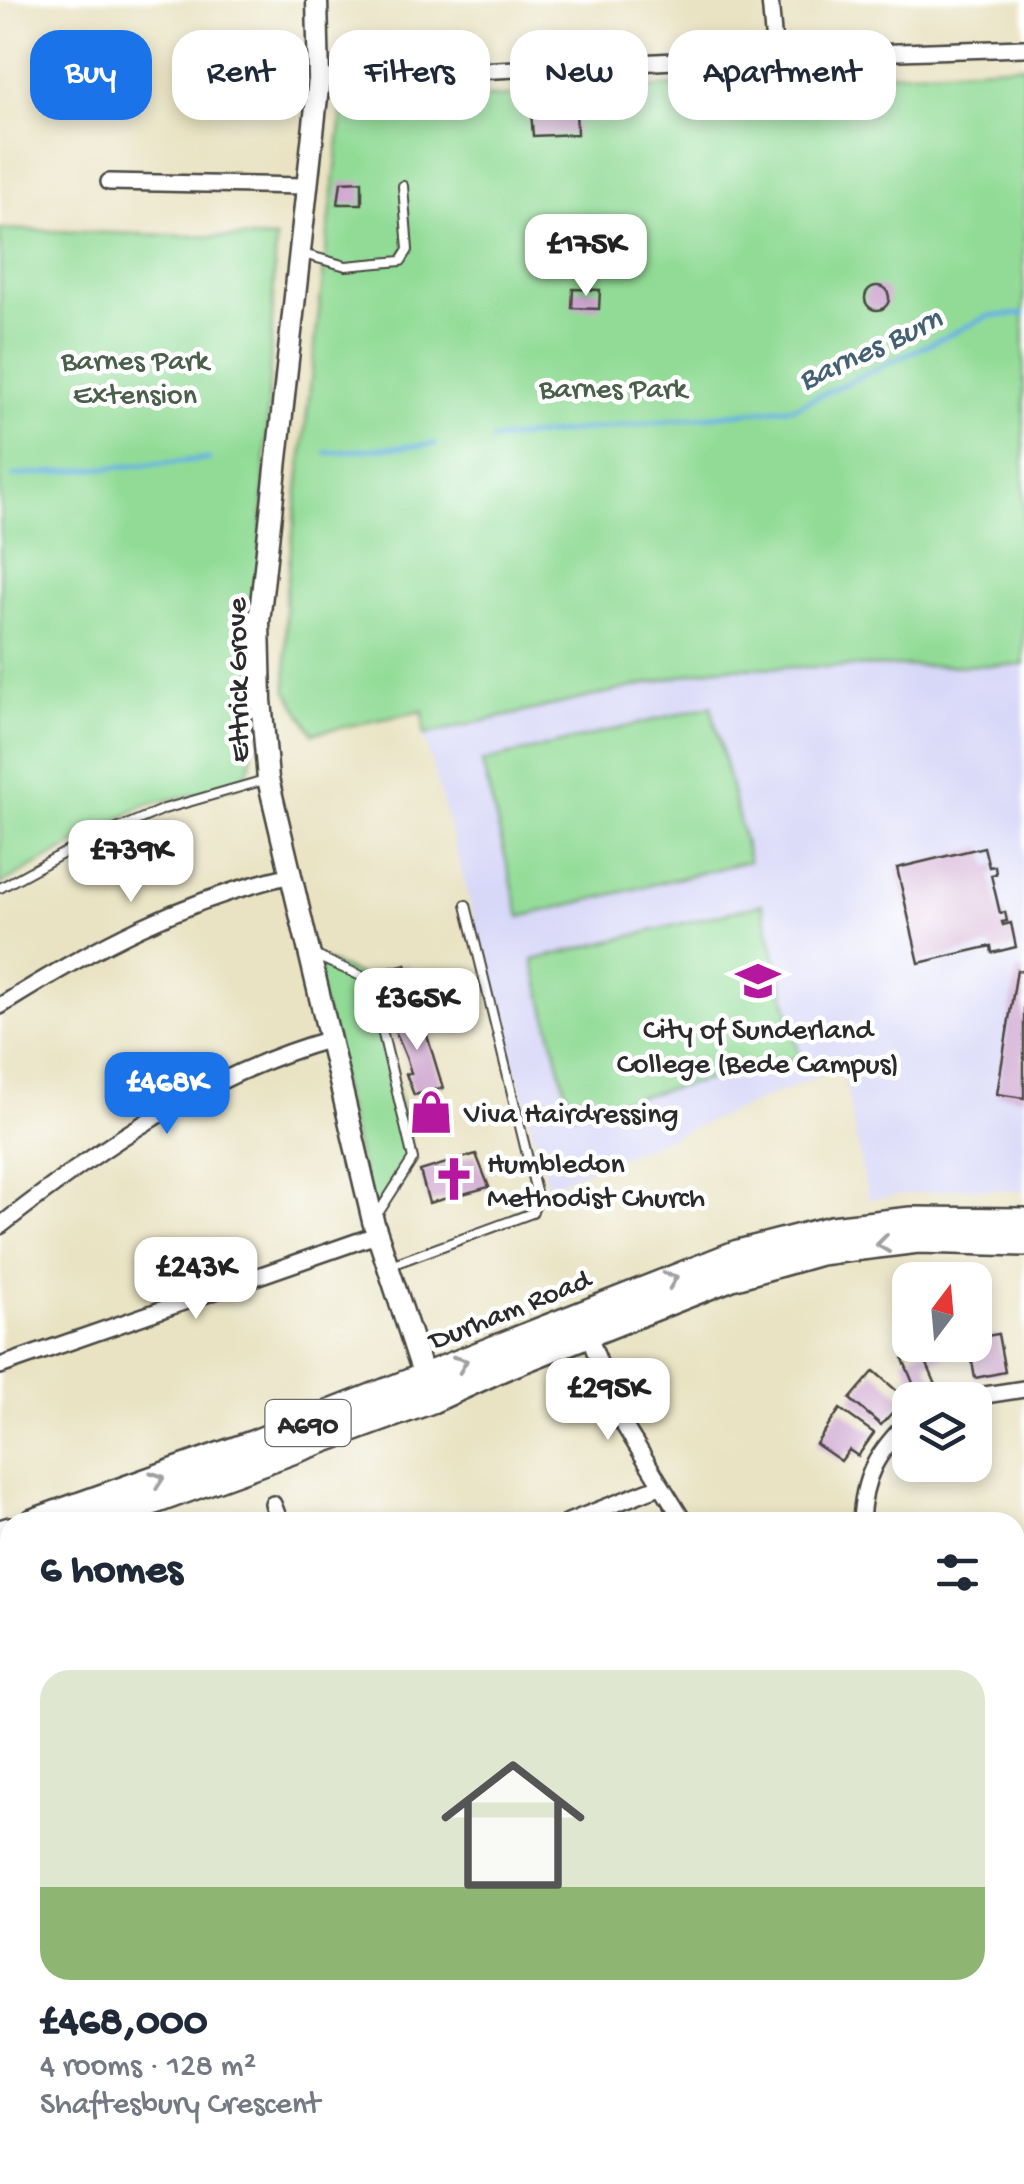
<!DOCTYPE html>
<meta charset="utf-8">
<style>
body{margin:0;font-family:"Gochi Hand",sans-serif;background:#f6f6f7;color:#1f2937;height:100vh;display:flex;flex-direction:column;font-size:38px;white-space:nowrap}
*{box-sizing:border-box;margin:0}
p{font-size:32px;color:#747a83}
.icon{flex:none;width:55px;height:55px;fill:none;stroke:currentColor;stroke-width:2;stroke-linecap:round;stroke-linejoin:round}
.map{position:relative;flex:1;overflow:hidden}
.drawer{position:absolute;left:0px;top:1512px;width:1025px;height:672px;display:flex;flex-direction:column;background:#fff;border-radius:30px 30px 0 0;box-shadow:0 5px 15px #0003}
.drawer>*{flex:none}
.banner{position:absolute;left:30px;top:30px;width:965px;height:90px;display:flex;gap:20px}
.needle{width:65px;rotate:16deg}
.buttons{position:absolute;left:892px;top:1262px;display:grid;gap:20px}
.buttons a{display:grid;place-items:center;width:100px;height:100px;border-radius:20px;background:#fff;box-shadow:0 5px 15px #0003;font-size:50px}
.price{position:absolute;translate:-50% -85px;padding:0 22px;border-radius:20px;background:#fff;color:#222;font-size:32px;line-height:65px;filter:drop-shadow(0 2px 5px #0008)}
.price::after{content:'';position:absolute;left:50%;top:60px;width:30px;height:22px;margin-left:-15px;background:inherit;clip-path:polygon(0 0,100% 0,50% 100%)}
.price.current{background:#1a73e8;color:#fff}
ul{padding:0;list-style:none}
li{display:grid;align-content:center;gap:20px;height:530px;padding:0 40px}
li+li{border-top:2px solid #e0e1e3}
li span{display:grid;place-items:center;height:310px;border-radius:30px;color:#555}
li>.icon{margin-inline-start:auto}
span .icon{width:180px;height:180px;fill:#fffc;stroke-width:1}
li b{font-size:42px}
h2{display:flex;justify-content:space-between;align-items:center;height:120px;padding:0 40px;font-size:42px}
.pill{padding:0 35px;border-radius:30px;background:#fff;box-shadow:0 5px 15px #0003;font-size:35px;line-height:90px}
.pill.current{background:#1a73e8;color:#fff}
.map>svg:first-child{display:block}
.built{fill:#d7d7f8}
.green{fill:#92db96;stroke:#5e8360;stroke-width:2.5}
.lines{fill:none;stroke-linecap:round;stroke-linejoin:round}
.stream{stroke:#69b1e1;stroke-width:5}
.building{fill:#cca3ce}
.service-casing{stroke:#484742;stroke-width:12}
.minor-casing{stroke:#484742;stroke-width:20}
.tertiary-casing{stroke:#484742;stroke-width:25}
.trunk-casing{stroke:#484742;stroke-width:30}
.service{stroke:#fff;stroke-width:8}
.minor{stroke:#fff;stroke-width:15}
.tertiary{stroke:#fff;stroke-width:20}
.trunk{stroke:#fff;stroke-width:25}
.oneway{stroke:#a0a0a0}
.labels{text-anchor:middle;stroke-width:9;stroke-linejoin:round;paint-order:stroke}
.shield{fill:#fff;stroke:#6b6b6b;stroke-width:2.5}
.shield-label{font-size:28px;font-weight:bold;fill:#2b2b2b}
.park-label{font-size:30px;fill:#4a604b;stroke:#fff}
.street-label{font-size:30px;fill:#2b2b2b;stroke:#fff}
.poi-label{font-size:30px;fill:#2b2b2b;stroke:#fff;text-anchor:start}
.water-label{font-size:32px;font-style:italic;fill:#446174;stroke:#fff}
</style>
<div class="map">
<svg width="1024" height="2184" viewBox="0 0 1024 2184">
<rect width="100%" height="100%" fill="#fff"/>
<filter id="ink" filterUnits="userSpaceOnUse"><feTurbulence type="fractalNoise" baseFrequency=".01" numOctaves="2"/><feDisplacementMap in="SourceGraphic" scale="20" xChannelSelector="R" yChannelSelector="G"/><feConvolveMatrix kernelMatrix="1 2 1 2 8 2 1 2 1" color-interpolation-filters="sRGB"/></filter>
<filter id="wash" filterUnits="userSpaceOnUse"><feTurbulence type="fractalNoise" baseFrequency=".0048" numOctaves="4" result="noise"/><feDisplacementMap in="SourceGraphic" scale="40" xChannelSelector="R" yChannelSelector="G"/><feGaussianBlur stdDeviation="2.25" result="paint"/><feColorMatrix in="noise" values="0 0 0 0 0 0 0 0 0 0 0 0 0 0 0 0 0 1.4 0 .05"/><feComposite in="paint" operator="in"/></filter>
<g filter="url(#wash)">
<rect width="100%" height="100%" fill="#e9e3c3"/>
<!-- built -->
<g class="built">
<polygon points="1024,665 1024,1191 961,1188 868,1199 842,1067 548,1186 424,735 716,668"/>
<polygon points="204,2175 1011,2175 1013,2184 199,2184"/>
</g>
<!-- green -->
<g class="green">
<polygon points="1024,65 1024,665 716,668 424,735 423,711 313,733 287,691 285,601 343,106"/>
<polygon points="0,229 276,239 251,764 240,785 145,805 0,885"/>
<polygon points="711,706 749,861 520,917 482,762"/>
<polygon points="762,904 800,1057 571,1113 533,960"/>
<polygon points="310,954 370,980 413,1159 373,1221"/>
<rect x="571" y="2175" width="140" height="9"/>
</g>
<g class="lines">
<!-- stream -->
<g class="stream">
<polyline points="492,440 795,407 989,316 1024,314"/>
<polyline points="326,453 435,444"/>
<polyline points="13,476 209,459"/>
</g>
</g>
<g id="blocks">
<!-- building -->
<g class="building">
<polygon points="576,110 577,134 533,136 531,112"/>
<polygon points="362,181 362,204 338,204 341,182"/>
<circle cx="877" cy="298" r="12"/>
<polygon points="573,289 600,290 599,309 572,308"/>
<polygon points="984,847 989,867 995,866 996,874 991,875 1000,913 1005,912 1007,921 1002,922 1003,925 1011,923 1016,947 992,953 991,946 919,963 897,868"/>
<polygon points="406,964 416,1005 391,1012 378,971"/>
<polygon points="1017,970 1024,971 1024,1098 997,1094"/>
<polygon points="420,1012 443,1088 414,1095 406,1074 411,1073 406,1057 390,1019"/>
<polygon points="442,1101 446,1118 421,1124 416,1107"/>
<polygon points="476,1154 489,1187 429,1203 420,1171"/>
<polygon points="998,1334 1005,1372 975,1378 969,1345 975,1345 975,1338"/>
<polygon points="936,1345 941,1345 945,1356 927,1364 937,1387 918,1395 903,1359"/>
<polygon points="874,1371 905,1398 881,1425 850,1399"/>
<polygon points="840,1409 874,1433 858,1456 849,1450 841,1461 816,1444"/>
<rect x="755" y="2175" width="200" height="9"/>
</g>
</g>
</g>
<g filter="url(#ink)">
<use href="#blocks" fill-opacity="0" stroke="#484742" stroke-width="2.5"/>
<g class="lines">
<!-- service casing -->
<g class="service-casing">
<g id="service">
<polyline points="303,254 346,266 401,261 408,250 403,186"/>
<polyline points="0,888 75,847 164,809 268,779"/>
<polyline points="314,955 370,980 413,1159 377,1215"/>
<polyline points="391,1265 532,1213 538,1200 466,905"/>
<polyline points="1015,2083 1024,2077"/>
<polyline points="975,2184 975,2175"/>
</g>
</g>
<!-- minor casing -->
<g class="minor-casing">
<g id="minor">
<polyline points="770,0 775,56"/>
<polyline points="319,79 775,56 1024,48"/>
<polyline points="109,182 305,186"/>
<path d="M0,1006C94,947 182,900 291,875"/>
<path d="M0,1226C99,1148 208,1073 331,1039"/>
<polyline points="585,1326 622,1422 684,1522"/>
<polyline points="0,1366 376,1235"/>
<polyline points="952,1400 1024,1389"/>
<polyline points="273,1504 280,1522"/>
<polyline points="568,1522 660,1486"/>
<path d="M861,1522C863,1476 877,1452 910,1420"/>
<polyline points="0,1730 10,1728"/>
<polyline points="1015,1733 1024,1735"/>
<polyline points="0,1941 10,1941"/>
<polyline points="1015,2022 1024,2036"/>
<polyline points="107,2184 112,2175"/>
</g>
</g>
<!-- tertiary casing -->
<g class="tertiary-casing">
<polyline id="tertiary" points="317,0 319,79 259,622 261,700 268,779 373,1221 428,1388"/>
</g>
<!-- trunk casing -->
<g class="trunk-casing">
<g id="trunk">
<polyline points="33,1522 252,1444 738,1253 831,1229 911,1220 1024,1221"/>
<polyline points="97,1522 432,1400 502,1368 732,1277 820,1252 918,1240 1024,1243"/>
<polyline points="0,1533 10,1530"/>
<polyline points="0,1555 10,1552"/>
</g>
</g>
<!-- service -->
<use href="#service" class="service"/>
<!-- minor -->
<use href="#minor" class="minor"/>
<!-- tertiary -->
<use href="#tertiary" class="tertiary"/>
<!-- trunk -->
<use href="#trunk" class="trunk"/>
</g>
<!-- one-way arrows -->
<defs><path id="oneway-chevron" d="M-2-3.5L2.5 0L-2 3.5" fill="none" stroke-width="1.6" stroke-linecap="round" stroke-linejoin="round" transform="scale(2.5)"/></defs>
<g class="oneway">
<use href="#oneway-chevron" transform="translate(883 1244) rotate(173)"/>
<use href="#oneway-chevron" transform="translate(671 1279) rotate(-21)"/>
<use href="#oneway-chevron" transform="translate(461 1363) rotate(-22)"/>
<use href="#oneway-chevron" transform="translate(158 1479) rotate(-20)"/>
</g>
</g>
<!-- icons -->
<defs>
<g id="university-bare" transform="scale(3.45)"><path d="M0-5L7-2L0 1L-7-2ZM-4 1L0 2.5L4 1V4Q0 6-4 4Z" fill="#b5179e" stroke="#fff" stroke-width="2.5" paint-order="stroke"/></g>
<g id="shop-bare" transform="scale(3.45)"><path d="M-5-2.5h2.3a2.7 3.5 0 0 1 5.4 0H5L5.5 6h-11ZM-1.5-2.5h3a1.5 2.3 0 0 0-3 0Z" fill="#b5179e" stroke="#fff" stroke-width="2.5" paint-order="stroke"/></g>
<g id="church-bare" transform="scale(3.45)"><path d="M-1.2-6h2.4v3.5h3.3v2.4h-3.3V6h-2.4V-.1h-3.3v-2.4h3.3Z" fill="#b5179e" stroke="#fff" stroke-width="2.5" paint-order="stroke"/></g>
</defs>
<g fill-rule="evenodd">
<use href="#university-bare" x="758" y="981"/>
<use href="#shop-bare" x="431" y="1112"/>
<use href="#church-bare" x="454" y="1179"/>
</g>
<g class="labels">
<!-- shield labels -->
<rect class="shield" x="265.5" y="1400" width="85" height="46" rx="8"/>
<g class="shield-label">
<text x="308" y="1433">A690</text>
</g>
<!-- park labels -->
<g class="park-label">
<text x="135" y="369">Barnes Park<tspan x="135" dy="34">Extension</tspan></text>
<text x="613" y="397">Barnes Park</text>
</g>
<!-- street labels -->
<g class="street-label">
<text transform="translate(236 680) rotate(-91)" y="10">Ettrick Grove</text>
<text transform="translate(509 1308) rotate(-22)" y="10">Durham Road</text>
</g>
<!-- poi labels -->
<g class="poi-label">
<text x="758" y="1038" text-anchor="middle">City of Sunderland<tspan x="758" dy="34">College (Bede Campus)</tspan></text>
<text x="464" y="1122">Viva Hairdressing</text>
<text x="487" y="1172">Humbledon<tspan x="487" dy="34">Methodist Church</tspan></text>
</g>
<!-- water labels -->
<g class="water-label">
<text transform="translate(869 347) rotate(-25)" y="11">Barnes Burn</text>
</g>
</g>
</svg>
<div class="buttons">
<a><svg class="needle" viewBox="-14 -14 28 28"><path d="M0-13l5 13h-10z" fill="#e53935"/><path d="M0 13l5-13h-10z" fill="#747a83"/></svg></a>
<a><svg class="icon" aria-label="layers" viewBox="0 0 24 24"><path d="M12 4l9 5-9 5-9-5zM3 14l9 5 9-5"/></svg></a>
</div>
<b class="price" style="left:586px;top:299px">£175K</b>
<b class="price" style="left:131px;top:905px">£739K</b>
<b class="price" style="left:417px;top:1053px">£365K</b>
<b class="price current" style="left:167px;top:1137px">£468K</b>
<b class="price" style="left:196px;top:1322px">£243K</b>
<b class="price" style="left:608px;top:1443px">£295K</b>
<div class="banner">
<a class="pill current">Buy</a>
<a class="pill">Rent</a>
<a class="pill">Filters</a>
<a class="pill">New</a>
<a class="pill">Apartment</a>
</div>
<section class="drawer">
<h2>6 homes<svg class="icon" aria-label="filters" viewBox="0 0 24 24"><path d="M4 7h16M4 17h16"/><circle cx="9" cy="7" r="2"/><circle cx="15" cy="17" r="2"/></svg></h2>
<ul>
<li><span style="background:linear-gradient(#dfe7d0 70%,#8fb573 0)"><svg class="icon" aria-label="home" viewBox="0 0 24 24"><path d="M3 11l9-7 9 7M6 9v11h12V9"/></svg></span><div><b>£468,000</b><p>4 rooms · 128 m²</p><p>Shaftesbury Crescent</p></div></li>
</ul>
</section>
</div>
